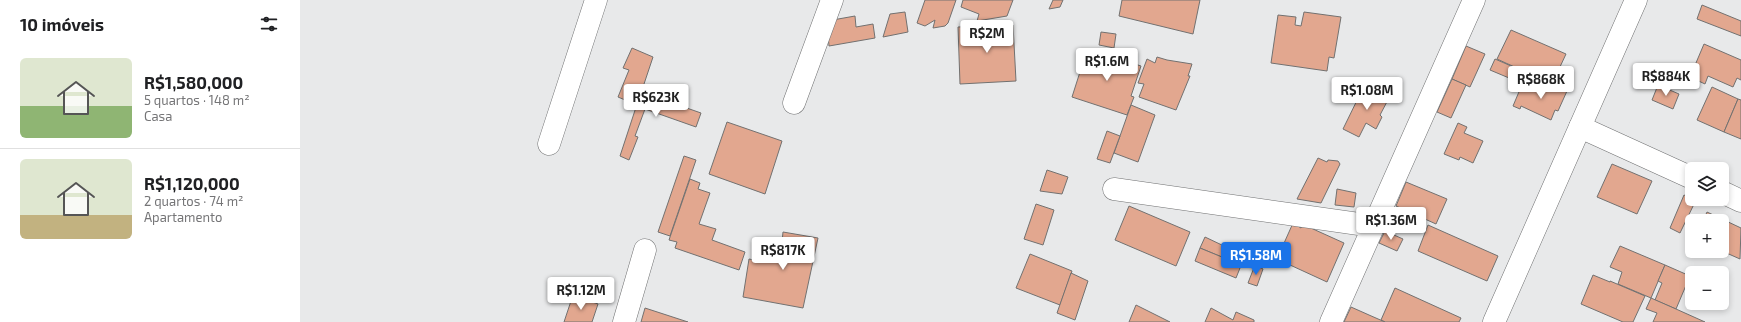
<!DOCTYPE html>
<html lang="pt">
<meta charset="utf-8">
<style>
body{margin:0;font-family:"Exo 2",sans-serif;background:#f6f6f6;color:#202124;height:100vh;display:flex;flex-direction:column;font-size:15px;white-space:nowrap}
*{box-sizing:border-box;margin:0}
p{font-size:13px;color:#757577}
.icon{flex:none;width:22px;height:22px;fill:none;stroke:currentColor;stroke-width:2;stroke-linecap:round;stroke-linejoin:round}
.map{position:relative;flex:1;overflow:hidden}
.panel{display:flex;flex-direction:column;background:#fff;width:300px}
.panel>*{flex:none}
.buttons{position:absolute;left:1385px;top:162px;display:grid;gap:8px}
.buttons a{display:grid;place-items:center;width:44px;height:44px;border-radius:6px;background:#fff;box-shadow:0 2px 6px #0003;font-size:20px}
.price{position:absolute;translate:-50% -34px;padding:0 9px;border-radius:4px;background:#fff;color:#222;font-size:13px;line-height:26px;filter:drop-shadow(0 1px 2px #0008)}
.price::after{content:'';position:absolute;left:50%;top:24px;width:12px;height:9px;margin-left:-6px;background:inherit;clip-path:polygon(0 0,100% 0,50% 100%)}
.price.current{background:#1a73e8;color:#fff}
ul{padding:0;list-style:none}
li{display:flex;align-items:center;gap:12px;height:100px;padding:0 20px}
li+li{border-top:1px solid #e0e0e0}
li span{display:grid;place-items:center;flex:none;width:112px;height:80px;border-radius:6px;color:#555}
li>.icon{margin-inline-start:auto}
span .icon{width:48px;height:48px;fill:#fffc;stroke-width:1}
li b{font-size:17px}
h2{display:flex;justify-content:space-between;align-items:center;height:48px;padding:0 20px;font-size:17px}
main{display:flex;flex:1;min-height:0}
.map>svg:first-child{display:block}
.building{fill:#e2a78f;stroke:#727170}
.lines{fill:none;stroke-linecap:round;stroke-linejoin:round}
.street-casing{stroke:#707172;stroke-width:23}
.street{stroke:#fff;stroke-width:22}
</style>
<main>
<section class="panel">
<h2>10 imóveis<svg class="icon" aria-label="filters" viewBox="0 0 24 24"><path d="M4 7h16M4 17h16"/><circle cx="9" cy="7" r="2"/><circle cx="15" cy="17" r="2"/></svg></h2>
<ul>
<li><span style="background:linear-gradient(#dfe7d0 60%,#8fb573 0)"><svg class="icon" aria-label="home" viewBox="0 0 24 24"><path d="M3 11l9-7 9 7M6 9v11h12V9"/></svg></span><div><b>R$1,580,000</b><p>5 quartos · 148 m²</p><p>Casa</p></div></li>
<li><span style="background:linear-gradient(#dfe7d0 70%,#c2b280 0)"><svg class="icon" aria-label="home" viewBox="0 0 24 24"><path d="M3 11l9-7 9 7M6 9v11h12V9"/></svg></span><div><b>R$1,120,000</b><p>2 quartos · 74 m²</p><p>Apartamento</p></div></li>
</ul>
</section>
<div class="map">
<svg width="1441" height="322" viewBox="0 0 1441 322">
<rect width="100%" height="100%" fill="#e8e9ea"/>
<!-- building -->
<g class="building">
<polygon points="625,0 656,0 648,23 645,26 633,28 635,20 625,26 617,23"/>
<polygon points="663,0 713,0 707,16 677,21 679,14 661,7"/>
<polygon points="753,0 763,0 760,7 749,9"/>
<polygon points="822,0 900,0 893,34 819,16"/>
<polygon points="1402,5 1441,21 1441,36 1397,19"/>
<polygon points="605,12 608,32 583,37 590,14"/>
<polygon points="1004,12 1041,17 1034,58 1029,57 1027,71 971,63 978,15 996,17 995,25 1001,26"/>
<polygon points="555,16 556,27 573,24 575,38 529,46 527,21"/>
<polygon points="713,25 716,81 660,84 658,27"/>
<polygon points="1211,30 1266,54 1252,84 1197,59"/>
<polygon points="801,32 816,34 814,48 799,45"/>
<polygon points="1404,44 1441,60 1441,80 1437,78 1433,87 1408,76 1405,84 1390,77"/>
<polygon points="1166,46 1185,54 1170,87 1152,79"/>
<polygon points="332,48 353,57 337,105 318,97 329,70 323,68"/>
<polygon points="787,50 799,54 799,52 841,66 831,96 834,97 827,115 772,97"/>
<polygon points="857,57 867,60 892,64 888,76 890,76 876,110 839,97 844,84 838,83 847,59 855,63"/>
<polygon points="1195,59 1225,72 1221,83 1190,70"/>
<polygon points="1152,79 1166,85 1151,118 1137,112"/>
<polygon points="1230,82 1249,90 1252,84 1267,91 1258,111 1255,110 1251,120 1221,106 1220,109 1213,106 1221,87 1227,90"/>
<polygon points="1065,84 1090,96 1080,115 1082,117 1076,129 1066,123 1059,137 1043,129"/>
<polygon points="1358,85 1379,94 1373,109 1352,100"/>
<polygon points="1412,87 1438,99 1424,132 1397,120"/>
<polygon points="341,92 401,113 396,127 345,109 335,136 338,137 329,160 320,156"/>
<polygon points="1438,99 1441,100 1441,139 1424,132"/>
<polygon points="831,105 855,115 838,162 814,153"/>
<polygon points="427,122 482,141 465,194 409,174"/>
<polygon points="1158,123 1167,127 1164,133 1183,141 1173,163 1160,157 1159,160 1144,154"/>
<polygon points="807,131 820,136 810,163 797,159"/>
<polygon points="384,156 396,160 370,236 358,232"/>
<polygon points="1018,158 1027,162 1028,160 1038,161 1040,164 1021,203 997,199"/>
<polygon points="1312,164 1352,181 1337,214 1297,197"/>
<polygon points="747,170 768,177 762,194 740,191"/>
<polygon points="390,179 400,183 398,189 410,193 399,224 416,229 412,240 445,252 439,270 375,248 377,242 369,240"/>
<polygon points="1106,182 1147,199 1136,224 1096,206"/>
<polygon points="1037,189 1056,193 1054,207 1035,205"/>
<polygon points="1384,195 1396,200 1380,233 1370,228"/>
<polygon points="736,204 754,210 743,245 724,239"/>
<polygon points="829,206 890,232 876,266 815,240"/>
<polygon points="1407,212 1441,228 1440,259 1422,251 1422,221 1403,221"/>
<polygon points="993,223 1001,228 1002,224 1044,243 1027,282 977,259"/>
<polygon points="1128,225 1198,256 1187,281 1118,251"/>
<polygon points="1085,231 1103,239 1097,251 1079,243"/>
<polygon points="483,232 518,238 503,308 443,297 449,259 464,262 469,240 482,242"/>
<polygon points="905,237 945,256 940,268 932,265 934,262 900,248"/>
<polygon points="1320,246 1365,265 1351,298 1318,284 1322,272 1310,267"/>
<polygon points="900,248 934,262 932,265 940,268 936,278 895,261"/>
<polygon points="730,254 772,271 760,305 716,288"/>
<polygon points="955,265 963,269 957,286 948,283"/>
<polygon points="1365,265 1390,276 1376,309 1355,300 1362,283 1358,281"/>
<polygon points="771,273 788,281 775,320 757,313"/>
<polygon points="1293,275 1310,282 1310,281 1345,296 1333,322 1323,322 1281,304"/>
<polygon points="1095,288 1161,318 1159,322 1085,322 1081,320"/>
<polygon points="273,295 298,304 292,322 264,322"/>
<polygon points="1351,298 1376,309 1405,322 1353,322 1357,313 1346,309"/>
<polygon points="836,305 870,322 829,322"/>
<polygon points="1051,307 1069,315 1085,322 1044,322"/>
<polygon points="345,308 388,322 341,322"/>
<polygon points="911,308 933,320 936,312 954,320 954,322 905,322"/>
</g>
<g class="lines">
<!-- street casing -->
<g class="street-casing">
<g id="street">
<polyline points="494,103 532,0"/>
<polyline points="1280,127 1392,178"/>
<polyline points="249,144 296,0"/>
<polyline points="814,189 1073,226"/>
<polyline points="1422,192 1441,201"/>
<polyline points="324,322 345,250"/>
<polyline points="1031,322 1174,0"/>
<polyline points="1194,322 1336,0"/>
</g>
</g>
<!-- street -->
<use href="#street" class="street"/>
</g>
</svg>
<div class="buttons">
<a><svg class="icon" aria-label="layers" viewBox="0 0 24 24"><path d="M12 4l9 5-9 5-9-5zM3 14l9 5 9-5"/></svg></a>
<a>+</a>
<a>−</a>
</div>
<b class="price" style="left:687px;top:54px">R$2M</b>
<b class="price" style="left:807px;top:82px">R$1.6M</b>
<b class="price" style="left:1366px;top:97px">R$884K</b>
<b class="price" style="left:1241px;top:100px">R$868K</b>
<b class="price" style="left:1067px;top:111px">R$1.08M</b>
<b class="price" style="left:356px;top:118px">R$623K</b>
<b class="price" style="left:1091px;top:241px">R$1.36M</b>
<b class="price" style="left:483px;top:271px">R$817K</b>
<b class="price current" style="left:956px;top:276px">R$1.58M</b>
<b class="price" style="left:281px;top:311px">R$1.12M</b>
</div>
</main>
